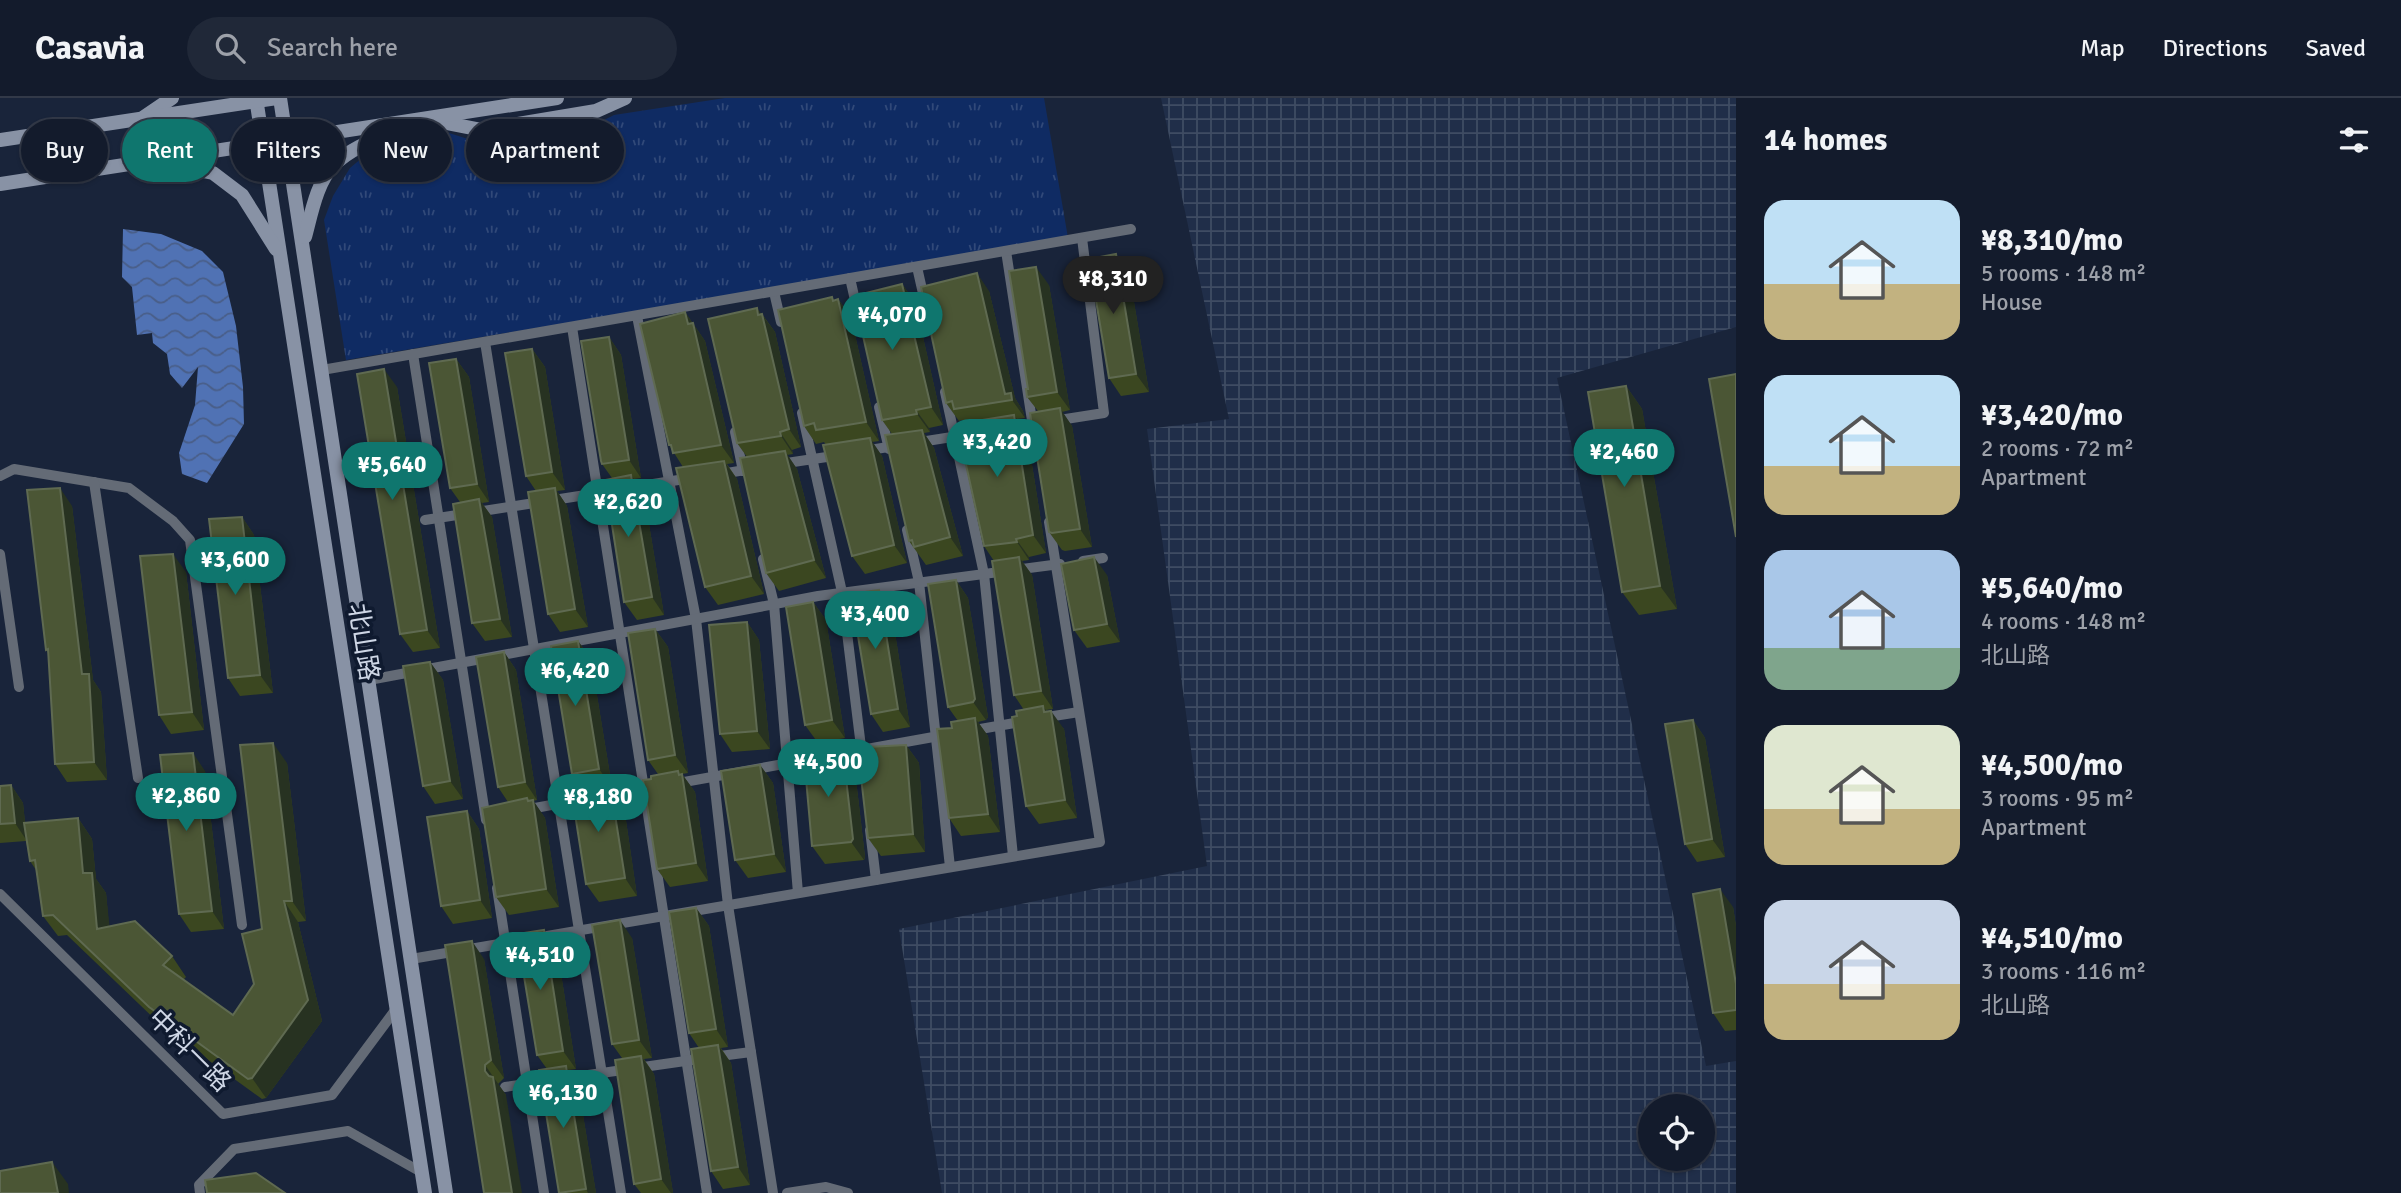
<!DOCTYPE html>
<meta charset="utf-8">
<style>
body{margin:0;font-family:Signika,"Noto Sans SC",sans-serif;background:#202838;color:#f1f3f6;height:100vh;display:flex;flex-direction:column;font-size:26px;white-space:nowrap}
*{box-sizing:border-box;margin:0}
p{font-size:23px;color:#9da1a9}
.icon{flex:none;width:38px;height:38px;fill:none;stroke:currentColor;stroke-width:2;stroke-linecap:round;stroke-linejoin:round}
.map{position:relative;flex:1;overflow:hidden}
.drawer{display:flex;flex-direction:column;background:#131b2c;width:665px}
.drawer>*{flex:none}
.banner{position:absolute;left:21px;top:21px;width:665px;height:63px;display:flex;gap:14px}
.tools{position:absolute;left:1638px;top:996px;display:grid;gap:14px}
.tools a{display:grid;place-items:center;width:77px;height:77px;border-radius:50%;background:#131b2c;box-shadow:0 2px 5px #0004,0 0 0 2px #323948;font-size:35px}
.price{position:absolute;translate:-50% -60px;padding:0 16px;border-radius:24px;background:#0f766e;color:#fff;font-size:23px;line-height:46px;filter:drop-shadow(0 2px 4px #0008)}
.price::after{content:'';position:absolute;left:50%;top:42px;width:21px;height:16px;margin-left:-10px;background:inherit;clip-path:polygon(0 0,100% 0,50% 100%)}
.price.current{background:#222;color:#fff}
ul{padding:0;list-style:none}
li{display:flex;align-items:center;gap:21px;height:175px;padding:0 28px}
li span{display:grid;place-items:center;flex:none;width:196px;height:140px;border-radius:21px;color:#555}
li>.icon{margin-inline-start:auto}
span .icon{width:84px;height:84px;fill:#fffc;stroke-width:1}
li b{font-size:30px}
h2{display:flex;justify-content:space-between;align-items:center;height:84px;padding:0 28px;font-size:30px}
.pill{padding:0 24px;border-radius:32px;background:#131b2c;box-shadow:0 2px 5px #0004,0 0 0 2px #323948;font-size:24px;line-height:63px}
.pill.current{background:#0f766e;color:#fff}
header{display:flex;align-items:center;gap:42px;box-sizing:border-box;height:98px;padding:0 35px;background:#131b2c;border-bottom:2px solid #323948}
header strong{font-size:33px}
nav{display:flex;gap:38px;margin-inline-start:auto;font-size:24px}
.search{width:490px;height:63px;background:#202838;display:flex;align-items:center;gap:18px;box-sizing:border-box;padding:0 24px;border-radius:38px;color:#9da1a9;font-size:26px}
main{display:flex;flex:1;min-height:0}
.map>svg:first-child{display:block}
.industrial{fill:url(#industrial-grid);fill-rule:evenodd}
.park{fill:url(#park-tufts)}
.water{fill:url(#water-waves)}
.lines{fill:none;stroke-linecap:round;stroke-linejoin:round}
.lane{stroke:#646b76;stroke-width:10}
.secondary{stroke:#8892a5;stroke-width:14}
.wall{fill:#3b4720}
.shaded-wall{fill:#273221}
.building{fill:#4b5635;stroke:#5f6a51;stroke-width:2}
.labels{text-anchor:middle;stroke-width:7;stroke-linejoin:round;paint-order:stroke}
.street-label{font-size:26px;fill:#ced6e5;stroke:#0f1a2f}
</style>
<header>
<strong>Casavia</strong>
<div class="search"><svg class="icon" aria-label="search" viewBox="0 0 24 24"><circle cx="10" cy="10" r="6"/><path d="M15 15l6 6"/></svg>Search here</div>
<nav><a>Map</a><a>Directions</a><a>Saved</a></nav>
</header>
<main>
<div class="map">
<svg width="1736" height="1095" viewBox="0 0 1736 1095">
<defs>
<pattern id="industrial-grid" width="8" height="8" patternUnits="userSpaceOnUse" patternTransform="scale(1.75)"><rect width="8" height="8" fill="#202e49"/><path d="M0 4h8M4 0v8" fill="none" stroke="#3f4c63"/></pattern>
<pattern id="park-tufts" width="24" height="20" patternUnits="userSpaceOnUse" patternTransform="scale(1.75)"><rect width="24" height="20" fill="#0f2b63"/><path d="M3 7l-1-3M5 7V3M7 7l1-3M15 17l-1-3M17 17v-4M19 17l1-3" fill="none" stroke="#314979"/></pattern>
<pattern id="water-waves" width="16" height="10" patternUnits="userSpaceOnUse" patternTransform="scale(1.75)"><rect width="16" height="10" fill="#5072b4"/><path d="M0 5q4-4 8 0t8 0" fill="none" stroke="#495e88"/></pattern>
</defs>
<rect width="100%" height="100%" fill="#19243a"/>
<!-- industrial -->
<path class="industrial" d="M1161,0H1736V229L1557,280L1706,968L1736,963V1095H942L899,831L1207,768L1147,331L1229,321ZM1650,1008H1703V1060H1650Z"/>
<!-- park -->
<polygon class="park" points="725,0 1044,0 1068,140 346,262 324,122 333,98 350,70 375,49 409,35 449,35 471,42 550,39 579,35 614,17"/>
<!-- water -->
<polygon class="water" points="123,131 161,136 202,153 223,174 236,228 243,289 244,326 207,385 182,376 179,355 195,307 198,269 182,290 170,276 167,256 153,245 152,235 137,237 132,189 122,179"/>
<g class="lines">
<!-- lane -->
<g class="lane">
<polyline points="1006,153 1033,329"/>
<polyline points="917,169 924,200"/>
<polyline points="850,180 857,211"/>
<polyline points="774,194 781,224"/>
<polyline points="637,218 696,521 728,807 773,1095"/>
<polyline points="572,229 707,1095"/>
<polyline points="485,244 621,1095"/>
<polyline points="413,256 486,722"/>
<polyline points="322,272 1131,131"/>
<polyline points="945,294 984,476 1013,758"/>
<polyline points="879,309 889,351"/>
<polyline points="802,315 842,494 862,657"/>
<polyline points="1053,323 1104,315 1082,140"/>
<polyline points="735,334 743,373"/>
<polyline points="863,353 971,336"/>
<polyline points="780,366 840,357"/>
<polyline points="721,376 757,370"/>
<polyline points="0,378 14,371 129,390 173,423 190,442 242,827"/>
<polyline points="94,384 138,680"/>
<polyline points="628,390 691,380"/>
<polyline points="425,422 605,394"/>
<polyline points="907,432 919,484 950,769"/>
<polyline points="0,456 19,589"/>
<polyline points="763,461 774,506 798,795"/>
<polyline points="1083,463 1103,460"/>
<polyline points="369,582 818,498 1060,466"/>
<polyline points="1041,620 1079,614"/>
<polyline points="969,633 1026,623"/>
<polyline points="673,686 950,636"/>
<polyline points="600,698 650,690"/>
<polyline points="524,712 584,701"/>
<polyline points="870,732 876,782"/>
<polyline points="497,790 544,1095"/>
<polyline points="0,796 223,1016 332,997 396,911"/>
<polyline points="411,861 1100,744 1049,424"/>
<polyline points="712,959 751,954"/>
<polyline points="505,989 692,962"/>
<polyline points="200,1095 199,1087 234,1051 348,1033 421,1074"/>
<polyline points="787,1095 826,1089 848,1095"/>
</g>
<!-- secondary -->
<g class="secondary">
<polyline points="256,0 425,1095"/>
<polyline points="280,0 446,1095"/>
<polyline points="144,19 172,0"/>
<polyline points="436,23 482,32 596,13 625,0"/>
<polyline points="0,42 277,0"/>
<polyline points="163,65 213,75 242,97 276,151"/>
<polyline points="0,86 557,0"/>
<path d="M305,139C311,117 317,83 334,67C352,48 383,39 407,28"/>
</g>
</g>
<!-- wall -->
<g class="wall">
<polygon points="1129,174 1149,294 1121,298 1109,280"/>
<polygon points="902,186 915,204 943,327 929,330 930,334 924,335 934,350 963,458 926,467 909,443 892,336 882,322"/>
<polygon points="1049,187 1070,312 1062,314 1072,328 1092,449 1065,453 1062,452 1049,434 1038,313 1027,299"/>
<polygon points="989,193 1015,300 1023,313 1025,320 1017,321 1027,335 1046,455 1029,459 1029,462 1022,463 1032,477 1053,611 1046,612 1064,631 1077,720 1039,726 1026,708 1017,618 1024,612 1014,597 994,463 984,448 964,325 962,322 959,323 946,305"/>
<polygon points="838,201 851,219 879,343 872,344 882,358 907,465 865,476 852,458 826,347 824,344 816,346 804,328 834,202"/>
<polygon points="685,214 705,243 734,365 727,366 737,381 764,496 718,507 705,489 683,369 669,347"/>
<polygon points="761,216 762,216 775,234 801,349 792,352 793,356 787,357 797,371 826,480 779,493 766,475 747,359 737,345"/>
<polygon points="609,239 621,257 641,380 634,381 644,396 664,517 637,522 624,504 612,380 602,366"/>
<polygon points="532,251 545,269 565,392 557,393 567,408 588,529 560,534 548,516 536,393 526,378"/>
<polygon points="456,261 469,279 489,404 482,405 492,419 512,539 485,543 472,525 460,404 450,390"/>
<polygon points="1626,288 1642,311 1677,511 1639,517 1622,494"/>
<polygon points="397,289 440,550 413,554 400,536"/>
<polygon points="72,408 93,582 101,594 107,682 67,684 55,666 48,555 46,552"/>
<polygon points="242,419 254,437 273,595 240,598 228,580"/>
<polygon points="186,474 204,632 171,636 159,617"/>
<polygon points="1107,477 1120,544 1087,550 1074,532"/>
<polygon points="956,482 968,500 988,619 986,622 978,624 988,638 1000,734 961,738 949,720 952,630 958,623 948,609"/>
<polygon points="813,504 826,522 845,640 818,645 805,627"/>
<polygon points="891,510 910,629 883,634 871,616"/>
<polygon points="747,524 759,542 770,651 732,654 720,636"/>
<polygon points="655,531 668,549 688,675 682,676 695,694 708,783 670,789 657,771 651,681 658,676 648,662"/>
<polygon points="578,543 591,561 612,689 604,690 624,709 637,798 599,804 586,786 575,696 582,690 572,676"/>
<polygon points="504,554 516,572 537,702 533,703 545,720 559,809 509,817 496,799 508,704 498,689"/>
<polygon points="430,564 443,582 463,701 435,706 423,688"/>
<polygon points="1693,622 1705,640 1725,759 1697,764 1685,746"/>
<polygon points="906,647 919,665 925,754 881,758 868,740"/>
<polygon points="287,665 306,823 298,824 322,923 266,1000 262,1001 164,930 67,837 58,838 43,818 36,772 30,763 26,743 0,745 0,688 11,687 23,705 25,725 78,720 92,741 96,781 106,795 109,829 172,858 186,879 183,882 233,917 254,886"/>
<polygon points="760,667 773,685 786,774 748,780 735,762"/>
<polygon points="205,673 224,831 191,834 179,816"/>
<polygon points="855,673 865,759 864,762 825,766 812,748"/>
<polygon points="467,713 479,731 492,820 453,826 441,808"/>
<polygon points="1733,809 1736,828 1736,932 1725,933 1713,915"/>
<polygon points="696,810 709,828 728,949 721,950 731,965 750,1087 723,1091 711,1073 699,950 689,935"/>
<polygon points="544,832 557,850 576,971 568,972 578,987 596,1095 559,1095 547,971 537,957"/>
<polygon points="632,840 652,960 644,961 654,976 673,1095 641,1095 634,1086 622,960 612,946"/>
<polygon points="484,861 504,980 498,986 506,997 484,1095"/>
</g>
<!-- shaded-wall -->
<g class="shaded-wall">
<polygon points="1116,156 1129,174 1149,294 1136,276"/>
<polygon points="1036,169 1049,187 1070,312 1057,294"/>
<polygon points="977,175 989,193 1015,300 1023,313 1025,320 1012,302 1005,296"/>
<polygon points="902,186 915,204 943,327 931,309"/>
<polygon points="832,199 840,211 838,201 851,219 879,343 866,324"/>
<polygon points="757,210 775,234 801,349 789,331"/>
<polygon points="685,214 705,243 734,365 721,347"/>
<polygon points="609,239 621,257 641,380 629,362"/>
<polygon points="532,251 545,269 565,392 552,374"/>
<polygon points="456,261 469,279 489,404 477,386"/>
<polygon points="384,271 397,289 440,550 427,532"/>
<polygon points="1626,288 1642,311 1677,511 1660,488"/>
<polygon points="1060,310 1072,328 1092,449 1080,431"/>
<polygon points="916,312 929,330 930,334 917,316"/>
<polygon points="1014,317 1027,335 1046,455 1033,437"/>
<polygon points="922,332 934,350 963,458 950,439"/>
<polygon points="780,334 792,352 793,356 781,338"/>
<polygon points="870,340 882,358 907,465 894,447"/>
<polygon points="785,353 797,371 826,480 814,462"/>
<polygon points="724,363 737,381 764,496 751,478"/>
<polygon points="631,377 644,396 664,517 652,499"/>
<polygon points="60,390 72,408 93,582 101,594 107,682 94,664 82,576"/>
<polygon points="555,390 567,408 588,529 575,511"/>
<polygon points="479,401 492,419 512,539 500,521"/>
<polygon points="242,419 254,437 273,595 260,577"/>
<polygon points="1016,441 1029,459 1029,462 1017,444"/>
<polygon points="173,456 186,474 204,632 192,614"/>
<polygon points="1019,459 1032,477 1053,611 1041,593"/>
<polygon points="1094,459 1107,477 1120,544 1107,526"/>
<polygon points="956,482 968,500 988,619 986,622 973,604"/>
<polygon points="879,492 891,510 910,629 898,611"/>
<polygon points="813,504 826,522 845,640 832,622"/>
<polygon points="747,524 759,542 770,651 757,633"/>
<polygon points="655,531 668,549 688,675 675,657"/>
<polygon points="578,543 591,561 612,689 599,671"/>
<polygon points="504,554 516,572 537,702 525,684"/>
<polygon points="430,564 443,582 463,701 450,683"/>
<polygon points="1043,608 1052,621 1051,613 1064,631 1077,720 1065,702"/>
<polygon points="975,620 988,638 1000,734 988,716"/>
<polygon points="1693,622 1705,640 1725,759 1712,741"/>
<polygon points="273,645 287,665 306,823 292,803"/>
<polygon points="906,647 919,665 925,754 913,736"/>
<polygon points="843,654 855,673 865,759 864,762 851,744"/>
<polygon points="193,655 205,673 224,831 212,813"/>
<polygon points="760,667 773,685 786,774 774,756"/>
<polygon points="678,673 682,679 682,676 695,694 708,783 696,765"/>
<polygon points="602,686 613,703 611,691 624,709 637,798 625,780"/>
<polygon points="11,687 23,705 27,743 15,725"/>
<polygon points="527,700 534,709 533,702 545,720 559,809 546,791"/>
<polygon points="467,713 479,731 492,820 480,802"/>
<polygon points="78,720 92,741 96,781 106,795 112,852 97,831 83,775"/>
<polygon points="1720,791 1733,809 1736,828 1736,886"/>
<polygon points="284,803 298,824 322,923 266,1000 252,980"/>
<polygon points="696,810 709,828 728,949 716,931"/>
<polygon points="620,822 632,840 652,960 639,942"/>
<polygon points="544,832 557,850 576,971 563,953"/>
<polygon points="472,843 484,861 504,980 491,962"/>
<polygon points="718,947 731,965 750,1087 738,1069"/>
<polygon points="641,958 654,976 673,1095 671,1095 661,1081"/>
<polygon points="485,967 506,997 522,1095 512,1095 485,973"/>
<polygon points="566,968 578,987 596,1095 588,1095 586,1091"/>
<polygon points="52,1064 68,1086 69,1095 58,1095"/>
</g>
<!-- building -->
<g class="building">
<polygon points="1116,156 1136,276 1109,280 1089,161"/>
<polygon points="1036,169 1057,294 1027,299 1026,291 1028,291 1009,173"/>
<polygon points="977,175 1005,296 1011,295 1012,302 954,311 952,303 946,305 921,189"/>
<polygon points="902,186 931,309 916,312 917,316 882,322 854,198"/>
<polygon points="832,199 833,203 838,201 866,324 816,332 814,325 804,328 778,212"/>
<polygon points="757,210 758,217 762,216 789,331 780,334 781,338 737,345 708,221"/>
<polygon points="685,214 688,226 693,225 721,347 673,355 671,347 669,347 640,226"/>
<polygon points="609,239 629,362 602,366 601,363 581,243"/>
<polygon points="532,251 552,374 526,378 505,255"/>
<polygon points="456,261 477,386 450,390 429,265"/>
<polygon points="384,271 427,532 400,536 357,276"/>
<polygon points="1736,276 1736,439 1709,281"/>
<polygon points="1626,288 1660,488 1622,494 1588,294"/>
<polygon points="1060,310 1080,431 1052,435 1049,434 1030,315"/>
<polygon points="1014,317 1033,437 1016,441 1017,444 984,448 957,326"/>
<polygon points="922,332 950,439 914,449 912,442 909,443 885,337"/>
<polygon points="870,340 894,447 852,458 823,347"/>
<polygon points="785,353 814,462 766,475 740,360"/>
<polygon points="724,363 751,478 705,489 676,370"/>
<polygon points="631,377 652,499 624,504 605,382"/>
<polygon points="60,390 82,576 89,576 94,664 55,666 48,551 46,552 27,392"/>
<polygon points="555,390 575,511 548,516 528,394"/>
<polygon points="479,401 500,521 472,525 453,406"/>
<polygon points="242,419 260,577 228,580 209,421"/>
<polygon points="173,456 192,614 159,617 140,458"/>
<polygon points="1019,459 1041,593 1014,597 992,463"/>
<polygon points="1094,459 1107,526 1074,532 1061,466"/>
<polygon points="956,482 975,601 973,604 948,609 928,486"/>
<polygon points="879,492 898,611 871,616 851,496"/>
<polygon points="813,504 832,622 805,627 786,509"/>
<polygon points="747,524 757,633 720,636 709,527"/>
<polygon points="655,531 675,657 648,662 628,535"/>
<polygon points="578,543 599,671 572,676 551,548"/>
<polygon points="504,554 525,684 498,689 476,559"/>
<polygon points="430,564 450,683 423,688 403,568"/>
<polygon points="1043,608 1044,614 1051,613 1065,702 1026,708 1012,619 1017,618 1016,613"/>
<polygon points="975,620 988,716 949,720 937,631 952,630 951,624"/>
<polygon points="1693,622 1712,741 1685,746 1665,626"/>
<polygon points="273,645 292,803 284,803 308,902 252,980 248,981 149,909 53,817 43,818 35,762 30,763 24,725 78,720 83,775 92,775 97,831 135,823 172,858 163,867 233,917 254,886 242,836 262,831 240,647"/>
<polygon points="906,647 913,736 868,740 858,653 867,652 867,649"/>
<polygon points="843,654 853,741 851,744 812,748 804,658"/>
<polygon points="193,655 212,813 179,816 160,657"/>
<polygon points="760,667 774,756 735,762 721,673"/>
<polygon points="678,673 679,677 682,676 696,765 657,771 643,682 651,681 651,678"/>
<polygon points="602,686 602,692 611,691 625,780 586,786 572,697 575,696 574,691"/>
<polygon points="11,687 15,725 0,726 0,688"/>
<polygon points="527,700 528,703 533,702 546,791 496,799 482,710"/>
<polygon points="467,713 480,802 441,808 427,719"/>
<polygon points="1720,791 1736,886 1736,912 1713,915 1693,796"/>
<polygon points="696,810 716,931 689,935 669,814"/>
<polygon points="620,822 639,942 612,946 592,827"/>
<polygon points="544,832 563,953 537,957 517,836"/>
<polygon points="472,843 491,962 485,967 485,973 489,978 493,979 512,1095 484,1095 445,847"/>
<polygon points="718,947 738,1069 711,1073 691,951"/>
<polygon points="641,958 661,1081 634,1086 615,962"/>
<polygon points="566,968 586,1091 559,1095 539,972"/>
<polygon points="52,1064 58,1095 0,1095 0,1073"/>
<polygon points="256,1075 285,1095 207,1095 205,1082"/>
</g>
<g class="labels">
<!-- street labels -->
<g class="street-label">
<text transform="translate(364 544) rotate(81)" y="9">北山路</text>
<text transform="translate(190 952) rotate(45)" y="9">中科一路</text>
</g>
</g>
</svg>
<div class="tools">
<a><svg class="icon" aria-label="locate" viewBox="0 0 24 24"><circle cx="12" cy="12" r="6"/><path d="M12 2v4M12 18v4M2 12h4M18 12h4"/></svg></a>
</div>
<b class="price current" style="left:1113px;top:218px">¥8,310</b>
<b class="price" style="left:892px;top:254px">¥4,070</b>
<b class="price" style="left:997px;top:381px">¥3,420</b>
<b class="price" style="left:1624px;top:391px">¥2,460</b>
<b class="price" style="left:392px;top:404px">¥5,640</b>
<b class="price" style="left:628px;top:441px">¥2,620</b>
<b class="price" style="left:235px;top:499px">¥3,600</b>
<b class="price" style="left:875px;top:553px">¥3,400</b>
<b class="price" style="left:575px;top:610px">¥6,420</b>
<b class="price" style="left:828px;top:701px">¥4,500</b>
<b class="price" style="left:186px;top:735px">¥2,860</b>
<b class="price" style="left:598px;top:736px">¥8,180</b>
<b class="price" style="left:540px;top:894px">¥4,510</b>
<b class="price" style="left:563px;top:1032px">¥6,130</b>
<div class="banner">
<a class="pill">Buy</a>
<a class="pill current">Rent</a>
<a class="pill">Filters</a>
<a class="pill">New</a>
<a class="pill">Apartment</a>
</div>
</div>
<section class="drawer">
<h2>14 homes<svg class="icon" aria-label="filters" viewBox="0 0 24 24"><path d="M4 7h16M4 17h16"/><circle cx="9" cy="7" r="2"/><circle cx="15" cy="17" r="2"/></svg></h2>
<ul>
<li><span style="background:linear-gradient(#bfe0f5 60%,#c2b280 0)"><svg class="icon" aria-label="home" viewBox="0 0 24 24"><path d="M3 11l9-7 9 7M6 9v11h12V9"/></svg></span><div><b>¥8,310/mo</b><p>5 rooms · 148 m²</p><p>House</p></div></li>
<li><span style="background:linear-gradient(#bfe0f5 65%,#c2b280 0)"><svg class="icon" aria-label="home" viewBox="0 0 24 24"><path d="M3 11l9-7 9 7M6 9v11h12V9"/></svg></span><div><b>¥3,420/mo</b><p>2 rooms · 72 m²</p><p>Apartment</p></div></li>
<li><span style="background:linear-gradient(#a9c7e8 70%,#7fa58c 0)"><svg class="icon" aria-label="home" viewBox="0 0 24 24"><path d="M3 11l9-7 9 7M6 9v11h12V9"/></svg></span><div><b>¥5,640/mo</b><p>4 rooms · 148 m²</p><p>北山路</p></div></li>
<li><span style="background:linear-gradient(#dfe7d0 60%,#c2b280 0)"><svg class="icon" aria-label="home" viewBox="0 0 24 24"><path d="M3 11l9-7 9 7M6 9v11h12V9"/></svg></span><div><b>¥4,500/mo</b><p>3 rooms · 95 m²</p><p>Apartment</p></div></li>
<li><span style="background:linear-gradient(#c9d6e8 60%,#c2b280 0)"><svg class="icon" aria-label="home" viewBox="0 0 24 24"><path d="M3 11l9-7 9 7M6 9v11h12V9"/></svg></span><div><b>¥4,510/mo</b><p>3 rooms · 116 m²</p><p>北山路</p></div></li>
</ul>
</section>
</main>
